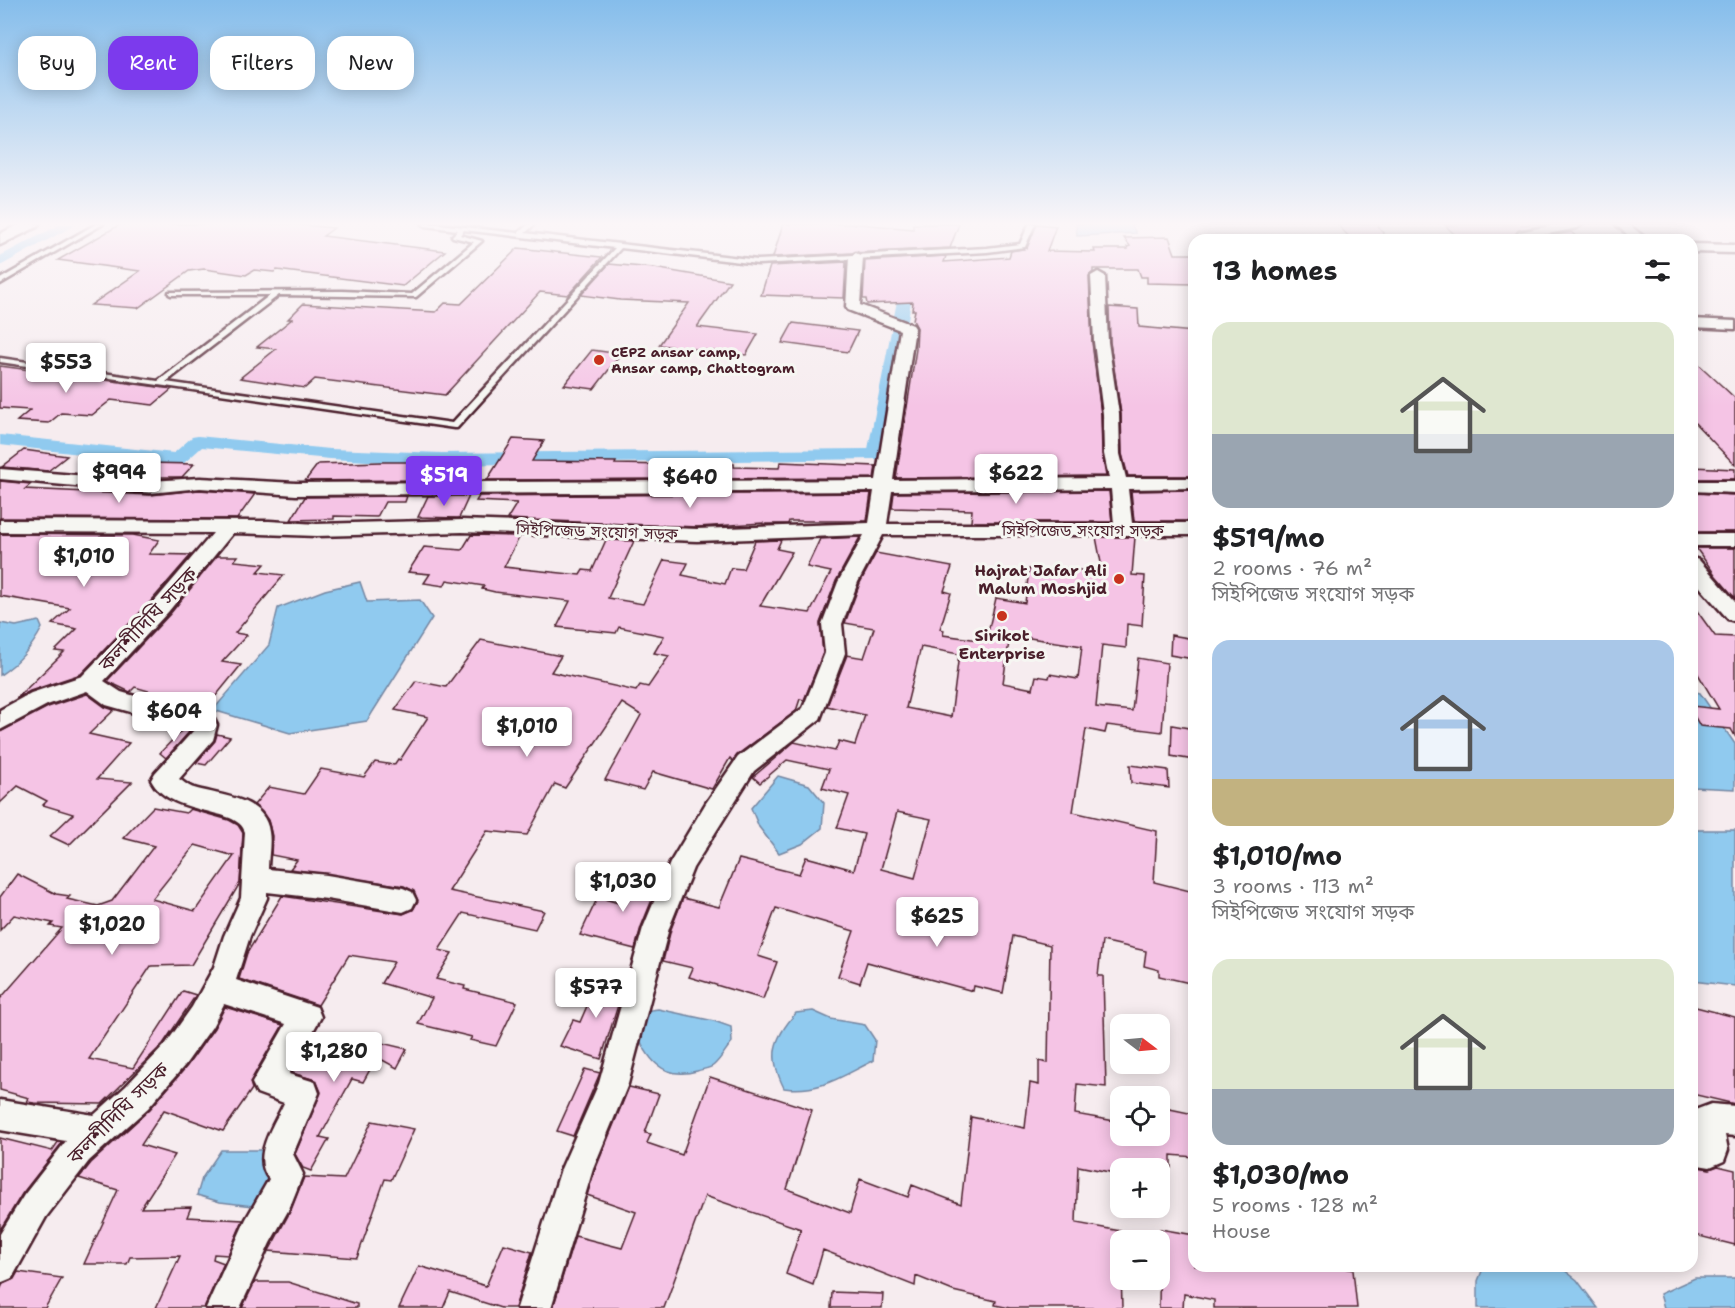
<!DOCTYPE html>
<meta charset="utf-8">
<style>
body{margin:0;font-family:"Shantell Sans","Noto Sans Bengali",sans-serif;background:#f6f6f6;color:#202124;height:100vh;display:flex;flex-direction:column;font-size:22px;white-space:nowrap}
*{box-sizing:border-box;margin:0}
p{font-size:20px;color:#757577}
.icon{flex:none;width:33px;height:33px;fill:none;stroke:currentColor;stroke-width:2;stroke-linecap:round;stroke-linejoin:round}
.map{position:relative;flex:1;overflow:hidden}
.drawer{position:absolute;left:1188px;top:234px;width:510px;height:1038px;display:flex;flex-direction:column;background:#fff;border-radius:18px;box-shadow:0 3px 15px #0003}
.drawer>*{flex:none}
.top-card{position:absolute;left:18px;top:36px;width:570px;height:54px;display:flex;gap:12px}
.needle{width:39px;rotate:106deg}
.fabs{position:absolute;left:1110px;top:1014px;display:grid;gap:12px}
.fabs a{display:grid;place-items:center;width:60px;height:60px;border-radius:12px;background:#fff;box-shadow:0 3px 15px #0003;font-size:30px}
.price{position:absolute;translate:-50% -51px;padding:0 14px;border-radius:6px;background:#fff;color:#222;font-size:20px;line-height:39px;filter:drop-shadow(0 2px 3px #0008)}
.price::after{content:'';position:absolute;left:50%;top:36px;width:18px;height:14px;margin-left:-9px;background:inherit;clip-path:polygon(0 0,100% 0,50% 100%)}
.price.selected{background:#7c3aed;color:#fff}
ul{padding:0;list-style:none}
li{display:grid;align-content:center;gap:12px;height:318px;padding:0 24px}
li span{display:grid;place-items:center;height:186px;border-radius:18px;color:#555}
li>.icon{margin-inline-start:auto}
span .icon{width:108px;height:108px;fill:#fffc;stroke-width:1}
li b{font-size:26px}
h2{display:flex;justify-content:space-between;align-items:center;height:72px;padding:0 24px;font-size:26px}
.pill{padding:0 21px;border-radius:18px;background:#fff;box-shadow:0 3px 15px #0003;font-size:21px;line-height:54px}
.pill.selected{background:#7c3aed;color:#fff}
.map>svg:first-child{display:block}
.water{fill:#90caef;stroke:#7486a1;stroke-width:1.5}
.lines{fill:none;stroke-linecap:round;stroke-linejoin:round}
.canal{fill:#90caef;fill-rule:evenodd}
.building{fill:#f5c4e5;stroke:#4a1f2b;stroke-width:1.5;fill-rule:evenodd}
.service-casing{stroke:#4a1f2b;stroke-width:5}
.minor-casing{stroke:#4a1f2b;stroke-width:5}
.tertiary-casing{stroke:#4a1f2b;stroke-width:5}
.service{fill:#f6f6f2;fill-rule:evenodd}
.minor{fill:#f6f6f2;fill-rule:evenodd}
.tertiary{fill:#f6f6f2;fill-rule:evenodd}
.poi-dot{fill:#c8321e;stroke:#f6f6f2;stroke-width:2}
.labels{text-anchor:middle;stroke-width:6;stroke-linejoin:round;paint-order:stroke}
.far-poi-label{font-size:14px;font-weight:bold;fill:#4a1f2b;stroke:#f6f6f2;text-anchor:start}
.street-label{font-size:16px;fill:#4a1f2b;stroke:#f6f6f2}
.poi-label{font-size:16px;font-weight:bold;fill:#4a1f2b;stroke:#f6f6f2;text-anchor:end}
.near-street-label{font-size:20px;fill:#4a1f2b;stroke:#f6f6f2}
</style>
<div class="map">
<svg width="1735" height="1308" viewBox="0 0 1735 1308">
<rect width="100%" height="100%" fill="#f6ecef"/>
<filter id="ink" filterUnits="userSpaceOnUse"><feTurbulence type="fractalNoise" baseFrequency=".0167" numOctaves="2"/><feDisplacementMap in="SourceGraphic" scale="12" xChannelSelector="R" yChannelSelector="G"/><feConvolveMatrix kernelMatrix="1 2 1 2 8 2 1 2 1" color-interpolation-filters="sRGB"/></filter>
<g filter="url(#ink)">
<!-- water -->
<g class="water">
<polygon points="1076,224 1131,224 1136,233 1077,236"/>
<polygon points="360,582 367,602 420,600 432,618 367,721 290,733 213,710 269,645 278,608 325,590"/>
<path d="M39,621L42,628C32,647 17,664 0,675V623L16,626Z"/>
<polygon points="1692,691 1700,693 1735,744 1735,789 1692,787"/>
<polygon points="778,776 809,785 824,803 822,828 802,844 779,853 759,827 751,808"/>
<polygon points="1692,830 1735,830 1735,986 1692,981"/>
<path d="M658,1009L714,1021L731,1027L732,1042C726,1049 721,1059 714,1065C710,1069 702,1069 697,1071C662,1081 646,1058 635,1028L645,1011Z"/>
<path d="M813,1011L831,1019L865,1025L875,1040L873,1061C842,1076 820,1093 784,1088C768,1056 773,1039 796,1013Z"/>
<polygon points="221,1150 270,1150 280,1177 253,1206 220,1202 197,1195 202,1178"/>
<polygon points="1484,1266 1559,1266 1577,1280 1598,1308 1478,1308 1478,1281"/>
<polygon points="1695,1278 1735,1278 1735,1308 1664,1308 1660,1294"/>
</g>
<g class="lines">
<!-- canal -->
<g class="canal">
<polygon points="61,224 77,224 0,266 0,256"/>
<polygon points="905,292 912,296 885,454 882,458 876,459 442,465 330,459 202,447 184,463 178,465 0,445 0,435 174,453 192,437 198,436 330,449 442,453 868,449 898,296"/>
</g>
</g>
<!-- building -->
<g class="building">
<polygon points="121,224 293,224 334,228 323,236 445,251 403,286 277,270 274,272 254,270 246,275 204,269 189,271 138,308 91,305 140,271 58,260"/>
<polygon points="783,224 860,224 913,229 913,224 959,224 950,248 773,257"/>
<polygon points="1037,224 1056,226 1047,251 1095,252 1094,249 1128,249 1127,247 1130,246 1124,238 1169,237 1175,254 1194,254 1194,284 1147,283 1147,277 1141,277 1138,269 1093,269 1093,272 1089,276 1092,342 1101,414 1102,454 1106,476 896,478 916,349 917,328 913,320 915,310 912,310 913,302 867,304 866,299 863,299 865,261 946,256 944,262 1009,257 1011,251 1027,248"/>
<polygon points="1337,224 1377,224 1388,240 1352,240"/>
<polygon points="1550,224 1519,230 1515,235 1520,240 1460,240 1445,225"/>
<polygon points="1571,232 1580,240 1529,240"/>
<polygon points="518,248 602,257 568,295 540,292 445,395 315,379 305,388 240,378 276,349 257,347 292,319 288,319 303,304 436,312 445,303 461,304"/>
<polygon points="846,262 844,298 761,295 770,266"/>
<polygon points="609,264 654,268 730,281 697,327 758,334 746,355 659,345 689,303 620,300 581,295"/>
<polygon points="1109,307 1138,309 1139,327 1194,332 1194,476 1128,476 1122,454 1121,414 1110,342"/>
<polygon points="793,323 858,331 848,352 782,343"/>
<polygon points="592,350 621,354 594,389 564,385"/>
<polygon points="1692,358 1735,398 1735,465 1692,420"/>
<polygon points="0,366 165,388 172,389 153,405 111,400 92,415 61,413 49,423 17,421 30,410 0,408"/>
<polygon points="513,439 544,441 532,461 616,462 615,464 671,465 672,462 734,464 734,467 779,468 780,462 876,466 874,478 487,480"/>
<polygon points="24,450 67,456 48,471 2,467"/>
<polygon points="381,462 424,462 415,480 305,481 318,464"/>
<polygon points="148,463 194,464 182,477 134,477"/>
<polygon points="1692,467 1735,469 1735,479 1692,479"/>
<polygon points="0,481 31,484 25,489 150,495 199,490 255,494 237,519 0,518"/>
<polygon points="1194,490 1194,521 1134,521 1131,491"/>
<polygon points="1109,491 1112,522 971,522 972,510 892,508 894,493"/>
<polygon points="871,493 867,521 789,521 788,524 763,524 763,523 697,527 507,519 517,503 476,501 479,496"/>
<polygon points="1692,493 1735,495 1735,532 1692,532"/>
<polygon points="407,496 405,502 385,502 377,517 334,516 334,519 291,520 305,497"/>
<polygon points="428,496 469,496 459,518 418,517"/>
<polygon points="0,534 133,535 159,540 149,554 191,555 152,600 81,674 30,691 16,699 64,652 55,651 77,629 52,624 70,608 0,596"/>
<polygon points="471,535 520,536 504,567 580,575 583,570 592,571 606,540 634,541 608,598 643,604 664,560 688,563 682,575 725,584 731,568 743,569 755,541 781,540 777,549 792,552 760,606 810,613 831,572 807,567 820,539 860,537 836,581 820,623 823,653 804,700 800,699 796,711 737,755 733,761 730,758 712,789 653,772 643,790 605,780 641,715 622,703 565,788 555,784 527,835 487,831 449,891 544,911 535,929 463,913 439,950 452,953 436,979 465,986 464,989 517,1002 496,1046 470,1040 472,1037 418,1024 432,998 381,983 394,962 349,955 318,1005 239,979 247,953 282,896 403,914 413,910 418,901 414,891 404,886 290,869 297,860 271,855 272,836 268,820 254,805 269,787 304,794 321,769 364,777 375,762 394,765 398,759 400,760 428,717 395,710 416,681 446,687 481,640 561,656 551,672 636,691 640,685 648,687 669,656 654,653 664,636 619,627 616,633 557,627 570,601 495,592 482,589 484,586 447,580 444,586 424,583 430,574 408,572 424,547 462,550"/>
<path d="M1096,537H1135L1132,575L1145,576L1142,626L1127,624L1126,648L1102,645L1096,707L1132,711L1138,658L1167,663L1162,732L1107,725L1105,733L1086,729L1073,812L1157,831L1154,882L1194,892V984L1159,976V970L1144,966L1146,951L1102,941L1098,976H1103L1106,1087L1077,1084L1075,1114L1120,1122V1136H1160V1107L1194,1114V1157L1171,1155V1168H1120V1174L1078,1166L1076,1223L1120,1231L1122,1308H1010L995,1305L996,1301L953,1291L916,1276L915,1286L823,1250L813,1285L786,1274L801,1229L705,1196L664,1308H553L575,1236L622,1248L636,1212L587,1195L595,1170L629,1087L659,1094L645,1133L651,1134L647,1143L682,1155L710,1077L812,1110L787,1189L850,1213L860,1179L908,1197L912,1185L961,1204L971,1117L1025,1128L1030,1083L1039,1085V1061L1048,1063L1050,945L1013,936L1003,993L974,986L973,991L867,962L860,983L838,976L854,931L776,908L758,956L777,962L763,999L689,977L693,968L663,961L671,929L683,898L719,907L739,859L799,874L806,857L854,870L864,834L837,828L849,795L822,788L829,769L787,760L760,783L753,777L794,742L835,751L839,741L855,745L865,715L827,706L847,655L864,658L874,628L845,623L860,583L876,553L952,567L944,591L951,593L940,629L944,630L943,635L986,641L996,598L1025,603L1029,569L1055,572L1056,567L1103,573ZM1010,635L1082,646L1078,679L1050,674L1049,678L1036,676L1033,689L1003,683ZM921,647L959,654L951,717L906,708ZM897,812L931,819L915,878L881,869Z"/>
<polygon points="1696,548 1735,548 1735,598 1716,576"/>
<polygon points="217,556 238,556 234,561 265,564 258,572 284,575 235,633 247,635 222,662 241,665 202,713 164,702 169,697 135,687 130,692 107,681 170,614"/>
<polygon points="1692,604 1715,636 1735,637 1735,736 1731,729 1700,726 1692,712 1692,706 1719,709 1692,664"/>
<polygon points="1171,635 1194,639 1194,659 1170,655"/>
<polygon points="87,694 105,707 114,710 89,734 129,743 97,779 132,782 69,845 50,836 73,814 43,805 47,801 18,786 0,803 0,732 48,707"/>
<polygon points="1172,725 1194,729 1194,760 1171,756"/>
<polygon points="183,729 190,731 166,758 160,753"/>
<polygon points="217,734 230,737 206,765 196,763 215,741"/>
<polygon points="1130,765 1168,770 1169,788 1131,783"/>
<path d="M153,807L186,813L190,809L229,820L238,825L243,833L240,883L191,965L151,966L89,1059L133,1068L183,991L196,995L163,1044L102,1104L34,1103L27,1102L29,1098L0,1090V999L62,928L50,926L53,923L14,915L0,930V897L17,874L56,894L70,896L67,899L98,906L112,901L154,846L123,838ZM195,845L234,856L195,911L152,899Z"/>
<polygon points="639,869 662,875 641,927 635,949 580,935 598,897 622,904"/>
<polygon points="601,974 626,980 601,1059 560,1046 573,1020 580,1022"/>
<polygon points="1692,1006 1735,1017 1735,1104 1692,1094"/>
<polygon points="225,1007 283,1025 250,1082 252,1089 223,1131 164,1110 141,1145 175,1155 141,1208 191,1207 187,1217 243,1220 228,1255 214,1254 213,1259 224,1263 204,1308 156,1308 180,1256 130,1257 127,1264 84,1264 118,1190 79,1178 91,1163 150,1109 187,1066 214,1028"/>
<polygon points="315,1032 373,1052 378,1042 407,1049 397,1068 377,1057 363,1082 352,1079 320,1137 329,1139 311,1171 303,1168 295,1154 321,1092 316,1080 292,1073"/>
<polygon points="585,1069 600,1073 573,1136 557,1131"/>
<polygon points="372,1121 414,1129 391,1180 385,1179 357,1258 269,1251 291,1210 304,1177 344,1179"/>
<polygon points="0,1138 52,1151 58,1142 62,1143 22,1194 0,1230"/>
<polygon points="1692,1166 1710,1169 1718,1166 1735,1170 1735,1245 1695,1235 1692,1223"/>
<polygon points="1160,1229 1194,1235 1194,1266 1337,1266 1353,1270 1357,1308 1214,1308 1214,1300 1184,1294 1183,1308 1159,1308"/>
<polygon points="504,1244 532,1252 515,1308 501,1308 450,1292 443,1308 399,1308 419,1266 486,1286"/>
<polygon points="18,1272 62,1278 45,1308 0,1308 0,1290 3,1284 14,1279"/>
<polygon points="255,1282 288,1282 357,1304 357,1308 242,1308"/>
<polygon points="832,1292 883,1294 882,1308 831,1308"/>
</g>
<g class="lines">
<!-- service casing -->
<g class="service-casing">
<g id="service">
<polygon points="96,224 103,224 0,284 0,279"/>
<path d="M422,224H438L518,233L529,224H535L525,233L758,260L987,248L1020,244L1029,224H1035L1025,247L987,252L758,264L621,248L457,428H454L0,362V358L158,381L270,295H171L169,294V292L342,291L412,294L474,242L453,237L452,236L458,230L425,226ZM464,230L615,248L452,423L166,382L279,295L416,297L482,241L460,235Z"/>
</g>
</g>
<!-- minor casing -->
<g class="minor-casing">
<g id="minor">
<polygon points="1560,224 1583,224 1577,228 1523,239 1517,235 1519,232"/>
<polygon points="1615,224 1628,224 1648,240 1634,240"/>
<polygon points="1692,244 1735,245 1735,253 1692,252"/>
<path d="M856,253L863,257L860,305L913,325L915,328L893,480L1109,478L1104,454L1103,414L1094,342L1091,276L1098,272L1105,276L1108,342L1119,414L1120,454L1126,478H1194V488L1128,489L1132,523H1194V535H883L858,582L842,624L845,653L820,719L754,771L693,868L669,928L628,1084L593,1169L551,1308H517L561,1169L599,1083L643,928L670,863L706,803L738,757L803,708L825,653L822,624L838,582L864,535L697,541L462,532L317,536L233,533L168,612L104,681L121,692L214,719L217,725L213,740L179,779C184,782 189,787 194,788C220,796 265,797 269,832C271,843 268,857 268,869L327,875L403,888L412,892L416,900L412,908L403,912L327,899L267,892V898L250,936L236,980L317,1007L321,1017L289,1074L315,1082L319,1093L293,1154L303,1174L289,1209L270,1243L240,1308H206L246,1219L269,1179C251,1156 274,1125 284,1103L257,1093L252,1083L286,1024L224,1004L212,1027L185,1065L148,1108L89,1161L46,1217L12,1278L0,1283V1234L24,1195L66,1141L0,1130V1100L94,1115L126,1086L165,1045L192,1007L214,967L224,936L241,898L245,832C238,806 170,817 151,780L155,773L194,730L106,705L87,691L47,705L0,730V710L31,693L82,676L154,602L213,533L0,532V520L269,521L317,524L462,520L697,529L869,523L874,491L296,495L200,488L150,493L0,479V469L150,481L200,478L296,483L876,480L900,330L848,310L846,307L849,257ZM1111,489L1114,524H887L892,491Z"/>
<polygon points="1692,319 1735,321 1735,329 1692,327"/>
<polygon points="1692,481 1735,481 1735,493 1692,491"/>
<rect x="1692" y="534" width="43" height="12"/>
<polygon points="1692,558 1699,560 1735,601 1735,621 1728,619 1692,578"/>
<polygon points="1711,1104 1735,1106 1735,1136 1725,1135 1728,1150 1724,1161 1710,1167 1692,1164 1692,1118 1695,1110"/>
</g>
</g>
<!-- tertiary casing -->
<g class="tertiary-casing">
<polygon id="tertiary" points="19,224 39,224 37,227 0,245 0,234"/>
</g>
<!-- service -->
<use href="#service" class="service"/>
<!-- minor -->
<use href="#minor" class="minor"/>
<!-- tertiary -->
<use href="#tertiary" class="tertiary"/>
</g>
</g>
<!-- sky -->
<linearGradient id="sky" x2="0" y2="1"><stop stop-color="#85bdeb"/><stop offset="0.55" stop-color="#fbf6f8"/><stop offset="1" stop-color="#fbf6f8" stop-opacity="0"/></linearGradient>
<rect width="1735" height="407" fill="url(#sky)"/>
<!-- markers -->
<g class="poi-dot">
<circle cx="599" cy="360" r="6"/>
<circle cx="1119" cy="579" r="6"/>
<circle cx="1002" cy="616" r="6"/>
</g>
<g class="labels">
<!-- far-poi labels -->
<g class="far-poi-label">
<text x="611" y="357">CEPZ ansar camp,<tspan x="611" dy="16">Ansar camp, Chattogram</tspan></text>
</g>
<!-- street labels -->
<g class="street-label">
<text x="1083" y="536">সিইপিজেড সংযোগ সড়ক</text>
<text transform="translate(597 531) rotate(2)" y="6">সিইপিজেড সংযোগ সড়ক</text>
</g>
<!-- poi labels -->
<g class="poi-label">
<text x="1107" y="576">Hajrat Jafar Ali<tspan x="1107" dy="18">Malum Moshjid</tspan></text>
<text x="1002" y="641" text-anchor="middle">Sirikot<tspan x="1002" dy="18">Enterprise</tspan></text>
</g>
<!-- near-street labels -->
<g class="near-street-label">
<text transform="translate(148 619) rotate(-47)" y="7">কলশীদিঘি সড়ক</text>
<text transform="translate(118 1113) rotate(-45)" y="7">কলশীদিঘি সড়ক</text>
</g>
</g>
</svg>
<div class="fabs">
<a><svg class="needle" viewBox="-14 -14 28 28"><path d="M0-13l5 13h-10z" fill="#e53935"/><path d="M0 13l5-13h-10z" fill="#757577"/></svg></a>
<a><svg class="icon" aria-label="locate" viewBox="0 0 24 24"><circle cx="12" cy="12" r="6"/><path d="M12 2v4M12 18v4M2 12h4M18 12h4"/></svg></a>
<a>+</a>
<a>−</a>
</div>
<b class="price" style="left:66px;top:394px">$553</b>
<b class="price" style="left:119px;top:504px">$994</b>
<b class="price" style="left:1016px;top:505px">$622</b>
<b class="price selected" style="left:444px;top:507px">$519</b>
<b class="price" style="left:690px;top:509px">$640</b>
<b class="price" style="left:84px;top:588px">$1,010</b>
<b class="price" style="left:174px;top:743px">$604</b>
<b class="price" style="left:527px;top:758px">$1,010</b>
<b class="price" style="left:623px;top:913px">$1,030</b>
<b class="price" style="left:937px;top:948px">$625</b>
<b class="price" style="left:112px;top:956px">$1,020</b>
<b class="price" style="left:596px;top:1019px">$577</b>
<b class="price" style="left:334px;top:1083px">$1,280</b>
<div class="top-card">
<a class="pill">Buy</a>
<a class="pill selected">Rent</a>
<a class="pill">Filters</a>
<a class="pill">New</a>
</div>
<section class="drawer">
<h2>13 homes<svg class="icon" aria-label="filters" viewBox="0 0 24 24"><path d="M4 7h16M4 17h16"/><circle cx="9" cy="7" r="2"/><circle cx="15" cy="17" r="2"/></svg></h2>
<ul>
<li><span style="background:linear-gradient(#dfe7d0 60%,#9aa5b1 0)"><svg class="icon" aria-label="home" viewBox="0 0 24 24"><path d="M3 11l9-7 9 7M6 9v11h12V9"/></svg></span><div><b>$519/mo</b><p>2 rooms · 76 m²</p><p>সিইপিজেড সংযোগ সড়ক</p></div></li>
<li><span style="background:linear-gradient(#a9c7e8 75%,#c2b280 0)"><svg class="icon" aria-label="home" viewBox="0 0 24 24"><path d="M3 11l9-7 9 7M6 9v11h12V9"/></svg></span><div><b>$1,010/mo</b><p>3 rooms · 113 m²</p><p>সিইপিজেড সংযোগ সড়ক</p></div></li>
<li><span style="background:linear-gradient(#dfe7d0 70%,#9aa5b1 0)"><svg class="icon" aria-label="home" viewBox="0 0 24 24"><path d="M3 11l9-7 9 7M6 9v11h12V9"/></svg></span><div><b>$1,030/mo</b><p>5 rooms · 128 m²</p><p>House</p></div></li>
</ul>
</section>
</div>
